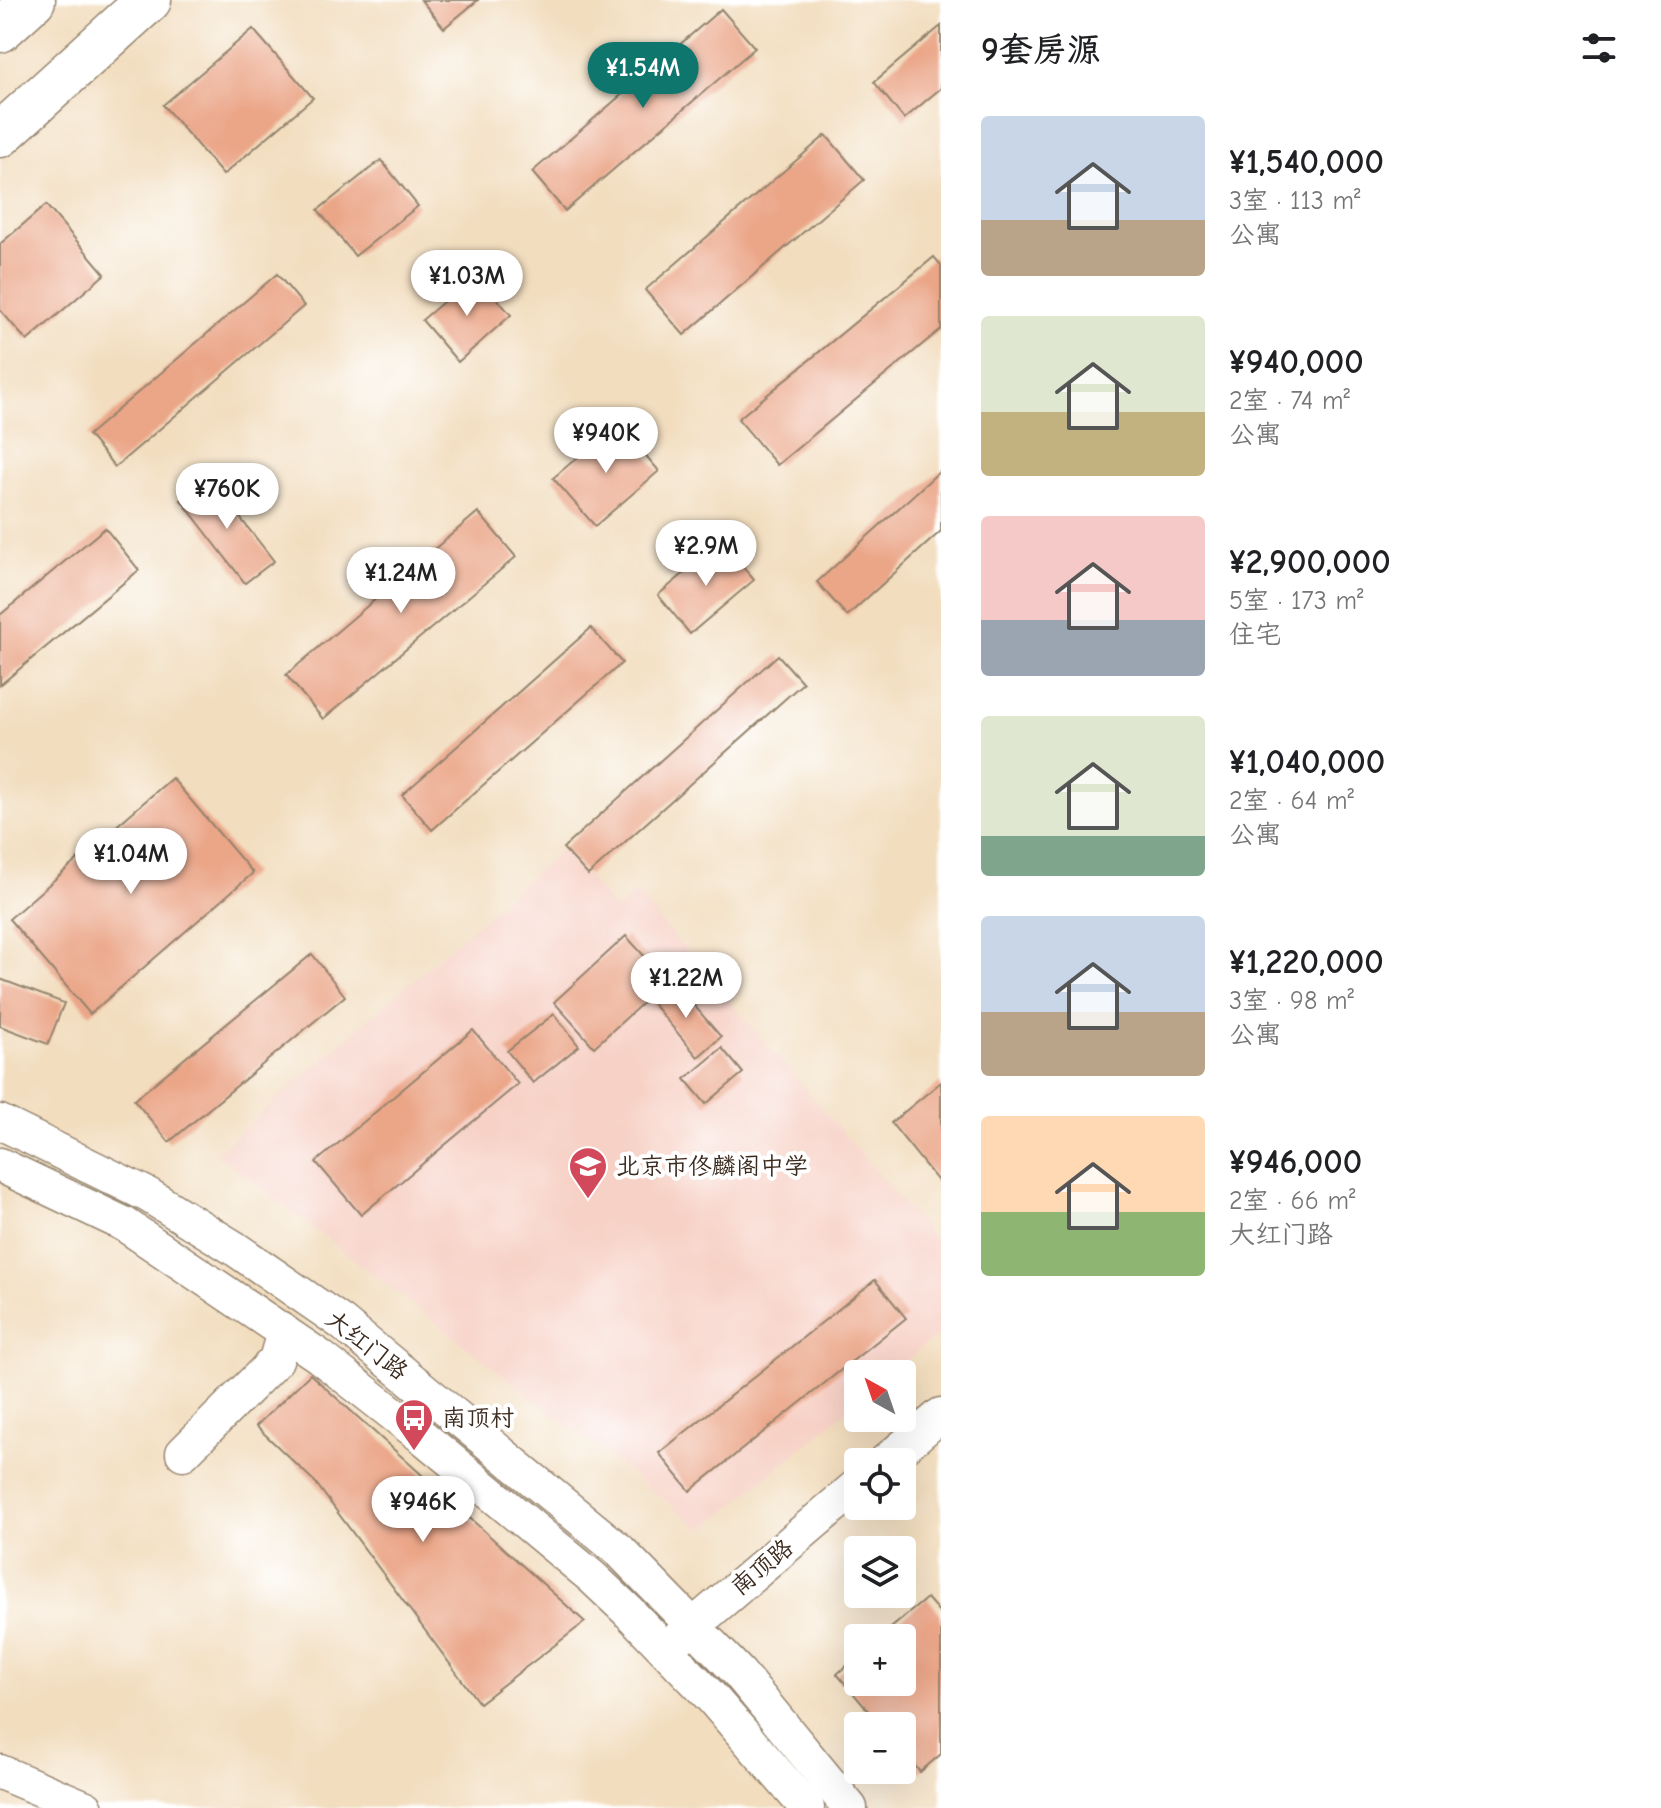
<!DOCTYPE html>
<html lang="zh">
<meta charset="utf-8">
<style>
body{margin:0;font-family:"Comic Neue","LXGW WenKai TC",sans-serif;background:#f6f6f6;color:#202124;height:100vh;display:flex;flex-direction:column;font-size:30px;white-space:nowrap}
*{box-sizing:border-box;margin:0}
p{font-size:26px;color:#757577}
.icon{flex:none;width:44px;height:44px;fill:none;stroke:currentColor;stroke-width:2;stroke-linecap:round;stroke-linejoin:round}
.map{position:relative;flex:1;overflow:hidden}
.side{display:flex;flex-direction:column;background:#fff;width:720px}
.side>*{flex:none}
.needle{width:52px;rotate:320deg}
.fabs{position:absolute;left:844px;top:1360px;display:grid;gap:16px}
.fabs a{display:grid;place-items:center;width:72px;height:72px;border-radius:8px;background:#fff;box-shadow:0 8px 32px #0002;font-size:40px}
.price{position:absolute;translate:-50% -68px;padding:0 18px;border-radius:28px;background:#fff;color:#222;font-size:26px;line-height:52px;filter:drop-shadow(0 2px 4px #0008)}
.price::after{content:'';position:absolute;left:50%;top:48px;width:24px;height:18px;margin-left:-12px;background:inherit;clip-path:polygon(0 0,100% 0,50% 100%)}
.price.active{background:#0f766e;color:#fff}
ul{padding:0;list-style:none}
li{display:flex;align-items:center;gap:24px;height:200px;padding:0 40px}
li span{display:grid;place-items:center;flex:none;width:224px;height:160px;border-radius:8px;color:#555}
li>.icon{margin-inline-start:auto}
span .icon{width:96px;height:96px;fill:#fffc;stroke-width:1}
li b{font-size:34px}
h2{display:flex;justify-content:space-between;align-items:center;height:96px;padding:0 40px;font-size:34px}
main{display:flex;flex:1;min-height:0}
.map>svg:first-child{display:block}
.built{fill:#f7d1c6}
.building{fill:#eba688}
.lines{fill:none;stroke-linecap:round;stroke-linejoin:round}
.minor-casing{stroke:#96846e;stroke-width:37}
.major-casing{stroke:#96846e;stroke-width:47}
.minor{stroke:#fff;stroke-width:34}
.major{stroke:#fff;stroke-width:44}
.labels{text-anchor:middle;stroke-width:8;stroke-linejoin:round;paint-order:stroke}
.poi-label{font-size:24px;fill:#3b2a1e;stroke:#fff;text-anchor:start}
.street-label{font-size:24px;fill:#3b2a1e;stroke:#fff}
</style>
<main>
<div class="map">
<svg width="941" height="1808" viewBox="0 0 941 1808">
<rect width="100%" height="100%" fill="#fff"/>
<filter id="ink" filterUnits="userSpaceOnUse"><feTurbulence type="fractalNoise" baseFrequency=".0125" numOctaves="2"/><feDisplacementMap in="SourceGraphic" scale="16" xChannelSelector="R" yChannelSelector="G"/><feConvolveMatrix kernelMatrix="1 2 1 2 8 2 1 2 1" color-interpolation-filters="sRGB"/></filter>
<filter id="wash" filterUnits="userSpaceOnUse"><feTurbulence type="fractalNoise" baseFrequency=".006" numOctaves="4" result="noise"/><feDisplacementMap in="SourceGraphic" scale="32" xChannelSelector="R" yChannelSelector="G"/><feGaussianBlur stdDeviation="1.8" result="paint"/><feColorMatrix in="noise" values="0 0 0 0 0 0 0 0 0 0 0 0 0 0 0 0 0 1.4 0 .05"/><feComposite in="paint" operator="in"/></filter>
<g filter="url(#wash)">
<rect width="100%" height="100%" fill="#f2ddbe"/>
<!-- built -->
<polygon class="built" points="563,848 617,912 635,891 941,1247 941,1332 890,1374 858,1374 858,1401 703,1530 216,1153"/>
<g id="blocks">
<!-- building -->
<g class="building">
<polygon points="421,0 478,0 444,28"/>
<polygon points="721,9 755,48 565,211 532,172"/>
<polygon points="941,26 941,88 904,119 874,82"/>
<polygon points="253,29 313,98 223,175 163,105"/>
<polygon points="826,135 864,180 684,335 645,290"/>
<polygon points="381,160 418,206 355,256 318,210"/>
<polygon points="46,205 105,274 27,341 0,310 0,244"/>
<polygon points="934,257 941,265 941,329 777,465 738,419"/>
<polygon points="277,274 304,306 115,467 88,435"/>
<polygon points="476,274 511,315 458,362 422,320"/>
<polygon points="618,423 659,471 595,526 553,478"/>
<polygon points="941,470 941,531 847,616 817,582"/>
<polygon points="209,478 274,561 245,583 181,500"/>
<polygon points="478,512 516,557 323,719 286,675"/>
<polygon points="105,528 139,570 0,685 0,615"/>
<polygon points="722,542 754,580 690,634 658,595"/>
<polygon points="591,628 622,663 432,830 402,795"/>
<polygon points="778,655 803,683 588,875 563,848"/>
<polygon points="172,778 253,873 90,1014 9,919"/>
<polygon points="626,936 667,981 594,1047 554,1002"/>
<polygon points="312,954 345,996 169,1142 134,1100"/>
<polygon points="0,979 64,1003 48,1044 0,1026"/>
<polygon points="675,983 721,1037 698,1057 652,1003"/>
<polygon points="554,1014 579,1046 533,1083 507,1051"/>
<polygon points="473,1030 518,1084 361,1215 316,1162"/>
<polygon points="722,1048 743,1073 706,1104 685,1079"/>
<polygon points="941,1082 941,1185 891,1123"/>
<polygon points="875,1280 906,1318 690,1491 659,1453"/>
<polygon points="310,1374 585,1622 479,1703 315,1482 256,1426"/>
<polygon points="927,1598 941,1614 941,1754 920,1772 902,1750 902,1726 881,1726 837,1674 858,1656 858,1682 902,1682 902,1638 879,1638"/>
</g>
</g>
</g>
<g filter="url(#ink)">
<use href="#blocks" fill-opacity="0" stroke="#96846e" stroke-width="2"/>
<g class="lines">
<!-- minor casing -->
<g class="minor-casing">
<g id="minor">
<polyline points="0,1122 148,1195 234,1248 341,1322 620,1551 739,1673 850,1808"/>
<polyline points="0,1165 124,1224 319,1356 424,1438 592,1577 628,1611 712,1698 807,1808"/>
<polyline points="183,1453 276,1360 284,1332"/>
<polyline points="885,1462 941,1415"/>
<polyline points="679,1638 858,1485"/>
<polyline points="0,1772 86,1808"/>
</g>
</g>
<!-- major casing -->
<g class="major-casing">
<g id="major">
<polyline points="0,30 33,0"/>
<polyline points="0,135 149,0"/>
</g>
</g>
<!-- minor -->
<use href="#minor" class="minor"/>
<!-- major -->
<use href="#major" class="major"/>
</g>
</g>
<!-- icons -->
<defs>
<g id="school-pin" transform="scale(2)"><path d="M0 17L-7.5 6A9.5 9.5 0 1 1 7.5 6Z" fill="#d1495b" stroke="#fff"/><path d="M0-5L7-2L0 1L-7-2ZM-4 1L0 2.5L4 1V4Q0 6-4 4Z" fill="#fff"/></g>
<g id="bus-pin" transform="scale(2)"><path d="M0 17L-7.5 6A9.5 9.5 0 1 1 7.5 6Z" fill="#d1495b" stroke="#fff"/><path d="M-5-6H5V4H4V6H2V4H-2V6H-4V4H-5ZM-3.5-4V0h7V-4ZM-3.5 1.2v1.5H-2V1.2ZM2 1.2v1.5H3.5V1.2Z" fill="#fff"/></g>
</defs>
<g fill-rule="evenodd">
<use href="#school-pin" x="588" y="1166"/>
<use href="#bus-pin" x="414" y="1418"/>
</g>
<g class="labels">
<!-- poi labels -->
<g class="poi-label">
<text x="616" y="1174">北京市佟麟阁中学</text>
<text x="442" y="1426">南顶村</text>
</g>
<!-- street labels -->
<g class="street-label">
<text transform="translate(367 1345) rotate(38)" y="8">大红门路</text>
<text transform="translate(762 1567) rotate(-40)" y="8">南顶路</text>
</g>
</g>
</svg>
<div class="fabs">
<a><svg class="needle" viewBox="-14 -14 28 28"><path d="M0-13l5 13h-10z" fill="#e53935"/><path d="M0 13l5-13h-10z" fill="#757577"/></svg></a>
<a><svg class="icon" aria-label="locate" viewBox="0 0 24 24"><circle cx="12" cy="12" r="6"/><path d="M12 2v4M12 18v4M2 12h4M18 12h4"/></svg></a>
<a><svg class="icon" aria-label="layers" viewBox="0 0 24 24"><path d="M12 4l9 5-9 5-9-5zM3 14l9 5 9-5"/></svg></a>
<a>+</a>
<a>−</a>
</div>
<b class="price active" style="left:643px;top:110px">¥1.54M</b>
<b class="price" style="left:467px;top:318px">¥1.03M</b>
<b class="price" style="left:606px;top:475px">¥940K</b>
<b class="price" style="left:227px;top:531px">¥760K</b>
<b class="price" style="left:706px;top:588px">¥2.9M</b>
<b class="price" style="left:401px;top:615px">¥1.24M</b>
<b class="price" style="left:131px;top:896px">¥1.04M</b>
<b class="price" style="left:686px;top:1020px">¥1.22M</b>
<b class="price" style="left:423px;top:1544px">¥946K</b>
</div>
<section class="side">
<h2>9套房源<svg class="icon" aria-label="filters" viewBox="0 0 24 24"><path d="M4 7h16M4 17h16"/><circle cx="9" cy="7" r="2"/><circle cx="15" cy="17" r="2"/></svg></h2>
<ul>
<li><span style="background:linear-gradient(#c9d6e8 65%,#b9a48a 0)"><svg class="icon" aria-label="home" viewBox="0 0 24 24"><path d="M3 11l9-7 9 7M6 9v11h12V9"/></svg></span><div><b>¥1,540,000</b><p>3室 · 113 m²</p><p>公寓</p></div></li>
<li><span style="background:linear-gradient(#dfe7d0 60%,#c2b280 0)"><svg class="icon" aria-label="home" viewBox="0 0 24 24"><path d="M3 11l9-7 9 7M6 9v11h12V9"/></svg></span><div><b>¥940,000</b><p>2室 · 74 m²</p><p>公寓</p></div></li>
<li><span style="background:linear-gradient(#f6c9c9 65%,#9aa5b1 0)"><svg class="icon" aria-label="home" viewBox="0 0 24 24"><path d="M3 11l9-7 9 7M6 9v11h12V9"/></svg></span><div><b>¥2,900,000</b><p>5室 · 173 m²</p><p>住宅</p></div></li>
<li><span style="background:linear-gradient(#dfe7d0 75%,#7fa58c 0)"><svg class="icon" aria-label="home" viewBox="0 0 24 24"><path d="M3 11l9-7 9 7M6 9v11h12V9"/></svg></span><div><b>¥1,040,000</b><p>2室 · 64 m²</p><p>公寓</p></div></li>
<li><span style="background:linear-gradient(#c9d6e8 60%,#b9a48a 0)"><svg class="icon" aria-label="home" viewBox="0 0 24 24"><path d="M3 11l9-7 9 7M6 9v11h12V9"/></svg></span><div><b>¥1,220,000</b><p>3室 · 98 m²</p><p>公寓</p></div></li>
<li><span style="background:linear-gradient(#ffd9b3 60%,#8fb573 0)"><svg class="icon" aria-label="home" viewBox="0 0 24 24"><path d="M3 11l9-7 9 7M6 9v11h12V9"/></svg></span><div><b>¥946,000</b><p>2室 · 66 m²</p><p>大红门路</p></div></li>
</ul>
</section>
</main>
